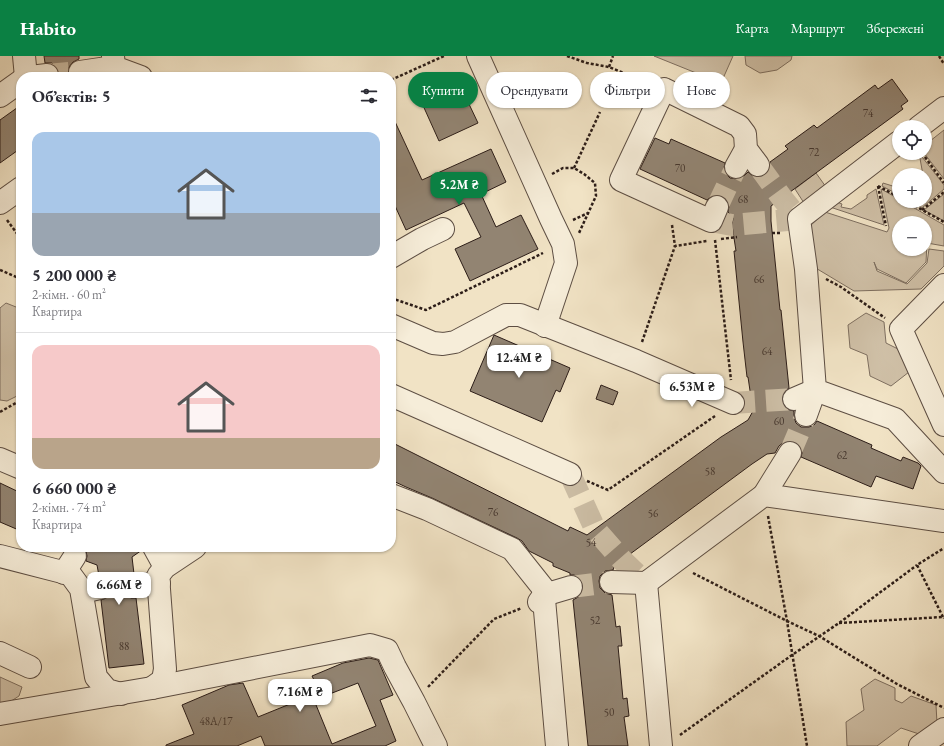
<!DOCTYPE html>
<html lang="uk">
<meta charset="utf-8">
<style>
body{margin:0;font-family:"EB Garamond",serif;background:#f2f2f3;color:#2b2b33;height:100vh;display:flex;flex-direction:column;font-size:15px;white-space:nowrap}
*{box-sizing:border-box;margin:0}
p{font-size:13px;color:#7c7c81}
.icon{flex:none;width:22px;height:22px;fill:none;stroke:currentColor;stroke-width:2;stroke-linecap:round;stroke-linejoin:round}
.map{position:relative;flex:1;overflow:hidden}
.side{position:absolute;left:16px;top:16px;width:380px;height:480px;display:flex;flex-direction:column;background:#fff;border-radius:16px;box-shadow:0 1px 3px #0004}
.side>*{flex:none}
.top-card{position:absolute;left:408px;top:16px;width:380px;height:36px;display:flex;gap:8px}
.buttons{position:absolute;left:892px;top:64px;display:grid;gap:8px}
.buttons a{display:grid;place-items:center;width:40px;height:40px;border-radius:50%;background:#fff;box-shadow:0 1px 3px #0004;font-size:20px}
.price{position:absolute;translate:-50% -34px;padding:0 9px;border-radius:8px;background:#fff;color:#222;font-size:13px;line-height:26px;filter:drop-shadow(0 1px 2px #0008)}
.price::after{content:'';position:absolute;left:50%;top:24px;width:12px;height:9px;margin-left:-6px;background:inherit;clip-path:polygon(0 0,100% 0,50% 100%)}
.price.active{background:#0b8043;color:#fff}
ul{padding:0;list-style:none}
li{display:grid;align-content:center;gap:8px;height:212px;padding:0 16px}
li+li{border-top:1px solid #e1e1e2}
li span{display:grid;place-items:center;height:124px;border-radius:12px;color:#555}
li>.icon{margin-inline-start:auto}
span .icon{width:72px;height:72px;fill:#fffc;stroke-width:1}
li b{font-size:17px}
h2{display:flex;justify-content:space-between;align-items:center;height:48px;padding:0 16px;font-size:17px}
.pill{padding:0 14px;border-radius:18px;background:#fff;box-shadow:0 1px 3px #0004;font-size:14px;line-height:36px}
.pill.active{background:#0b8043;color:#fff}
header{display:flex;align-items:center;gap:24px;box-sizing:border-box;height:56px;padding:0 20px;background:#0b8043;color:#fff}
header strong{font-size:19px}
nav{display:flex;gap:22px;margin-inline-start:auto;font-size:14px}
.map>svg:first-child{display:block}
.green{fill:#d0c1a8;stroke:#7e6f60;fill-rule:evenodd}
.building{fill:#928472;stroke:#2c1d18;fill-rule:evenodd}
.lines{fill:none;stroke-linecap:round;stroke-linejoin:round}
.minor-tunnel{stroke:#cabba2;stroke-width:22;stroke-dasharray:22 11;stroke-linecap:butt}
.minor-casing{stroke:#5d4e43;stroke-width:24}
.path{stroke:#2c1d18;stroke-width:2.5;stroke-dasharray:3 2;stroke-linecap:butt}
.minor{stroke:#f6edd9;stroke-width:22}
.labels{text-anchor:middle;stroke-width:3;stroke-linejoin:round;paint-order:stroke}
.number-label{font-size:11px;fill:#46372e}
</style>
<header>
<strong>Habito</strong>
<nav><a>Карта</a><a>Маршрут</a><a>Збережені</a></nav>
</header>
<div class="map">
<svg width="944" height="690" viewBox="0 0 944 690">
<rect width="100%" height="100%" fill="#f1e3c5"/>
<filter id="stains"><feTurbulence type="fractalNoise" baseFrequency=".005" numOctaves="4"/><feColorMatrix values="0 0 0 0 .2 0 0 0 0 .09 0 0 0 0 .02 0 0 0 .5 -.17"/></filter>
<radialGradient id="worn" r=".72"><stop offset=".6" stop-color="#630" stop-opacity="0"/><stop offset="1" stop-color="#630" stop-opacity=".3"/></radialGradient>
<!-- green -->
<g class="green">
<polygon points="654,0 733,0 721,27"/>
<polygon points="745,0 792,0 791,4 777,14 760,17 746,9"/>
<polygon points="944,74 944,123 924,97 925,97 925,89"/>
<polygon points="919,97 944,129 944,133 922,152 909,145 925,145 925,119 923,119"/>
<polygon points="816,117 826,131 804,147 795,133"/>
<polygon points="883,127 899,132 899,139 882,130"/>
<polygon points="876,133 884,169 830,151 837,146 842,148 841,151 851,153 867,142 867,139"/>
<path d="M881,133L899,143V145H902L944,169V190L927,187L926,206L906,227L877,213L874,206L877,215L907,228L927,207L929,193L944,195V210L921,233L854,235L814,211L809,171L825,156L887,176L889,172ZM899,167H925V193H899Z"/>
<polygon points="944,138 944,165 924,154"/>
<polygon points="6,247 21,253 21,338 7,345 0,344 0,252"/>
<polygon points="866,257 884,266 886,287 906,297 909,316 891,330 870,320 867,299 850,292 848,269"/>
<polygon points="0,621 22,631 19,640 2,651 0,651"/>
<polygon points="875,623 895,632 895,644 902,647 911,640 936,649 937,667 922,679 901,672 877,690 847,690 846,666 864,654 861,633"/>
</g>
<!-- building -->
<g class="building">
<polygon points="44,0 79,0 79,3 73,6 69,11 68,17 69,21 59,21 59,17 57,12 52,7 45,7"/>
<polygon points="892,23 908,45 901,50 903,53 771,150 771,165 780,254 781,254 789,332 784,336 782,341 783,348 787,353 794,355 794,361 796,367 801,371 809,371 814,369 817,365 872,389 871,392 901,405 903,401 918,407 921,410 913,433 876,420 871,431 801,401 802,397 801,391 797,387 791,385 784,386 779,390 775,397 767,398 752,408 622,504 615,509 613,514 605,515 600,520 599,525 600,532 605,537 612,539 616,571 620,570 622,590 618,590 623,643 627,642 629,660 624,661 628,690 588,690 573,544 580,540 583,534 583,528 580,522 574,519 570,519 570,517 553,510 553,507 529,495 522,485 517,482 432,442 406,431 391,424 391,386 568,475 570,471 587,479 721,381 748,364 753,355 748,321 747,321 743,286 734,195 736,195 732,169 733,162 728,156 729,150 727,144 722,140 716,139 710,141 707,144 640,113 655,82 669,88 671,83 725,107 724,112 725,117 730,122 737,123 742,122 748,116 753,120 760,121 766,119 769,114 770,106 788,93 785,90 814,69 817,72 875,29 878,33"/>
<polygon points="459,27 478,67 439,85 421,45"/>
<polygon points="21,49 21,92 0,107 0,64"/>
<polygon points="391,57 422,124 491,93 506,126 481,138 496,171 521,159 538,193 470,225 455,193 481,181 464,147 406,174 391,141"/>
<polygon points="494,279 570,312 560,336 556,334 542,366 470,335"/>
<polygon points="601,329 618,336 613,349 596,343"/>
<polygon points="0,427 21,437 21,475 0,466"/>
<polygon points="83,491 142,491 142,494 132,501 134,518 127,520 124,525 123,531 125,538 131,542 136,542 144,608 109,612 101,544 109,541 112,536 112,530 109,523 104,520 99,520 97,509 86,505 87,500 86,495"/>
<path d="M369,602L378,604L393,639L380,644L396,685L385,690H265L261,680L237,690H166V689L194,678L182,649L229,629L243,627L258,661L290,648L286,636L314,624L312,620L343,607ZM358,627L376,670L332,688L314,644Z"/>
</g>
<g class="lines">
<!-- minor-tunnel -->
<g class="minor-tunnel">
<polyline points="47,19 80,16"/>
<polyline points="758,109 782,142 799,163"/>
<polyline points="717,151 736,111"/>
<polyline points="711,165 732,169 799,163"/>
<polyline points="733,347 794,343"/>
<polyline points="790,397 806,359"/>
<polyline points="570,418 595,473 622,504 646,527"/>
<polyline points="571,531 611,526"/>
<polyline points="100,532 135,530"/>
</g>
<!-- minor casing -->
<g class="minor-casing">
<g id="minor">
<polyline points="24,0 26,21"/>
<polyline points="113,0 114,11 141,21"/>
<polyline points="478,0 551,163 563,188 566,207 545,270"/>
<polyline points="80,16 114,11"/>
<polyline points="30,21 47,19"/>
<polyline points="0,40 21,25"/>
<polyline points="919,71 944,52"/>
<polyline points="899,86 799,163 806,213 815,334 895,363 944,416"/>
<polyline points="736,111 746,93"/>
<polyline points="0,147 21,132"/>
<polyline points="717,151 711,165 621,124 664,33 739,70 745,78 746,93 758,109"/>
<polyline points="391,201 422,183 443,173"/>
<polyline points="944,229 901,273 944,369"/>
<polyline points="391,269 433,287 443,288 455,286 506,259 520,259 636,305 733,347"/>
<polyline points="391,339 570,418"/>
<polyline points="794,343 815,334 806,359"/>
<polyline points="0,403 21,412"/>
<polyline points="391,439 427,453 512,493 543,532 557,690"/>
<polyline points="764,439 790,397"/>
<polyline points="154,491 165,511"/>
<polyline points="0,500 70,518 81,533 96,621 107,634 121,638"/>
<polyline points="64,517 75,500"/>
<polyline points="611,526 646,527 764,439 944,465"/>
<polyline points="646,527 661,690"/>
<polyline points="135,530 159,527"/>
<polyline points="82,536 100,532"/>
<polyline points="539,546 544,539 571,531"/>
<polyline points="0,597 30,611"/>
<polyline points="152,632 163,624 165,613 158,520 165,511 195,491"/>
<polyline points="0,658 152,632 370,589 387,594 395,611 414,646 436,690"/>
<polyline points="920,690 944,673"/>
</g>
</g>
<!-- path -->
<g class="path">
<polyline points="567,0 587,7 609,11 646,26"/>
<polyline points="939,0 944,8"/>
<polyline points="609,11 613,0"/>
<polyline points="391,24 444,0"/>
<polyline points="922,97 944,127"/>
<polyline points="574,112 600,56"/>
<polyline points="552,118 563,112 574,112 584,118 595,127 596,140 579,177"/>
<polyline points="878,130 886,170"/>
<polyline points="878,130 899,141"/>
<polyline points="906,145 944,166"/>
<polyline points="922,154 944,136"/>
<polyline points="7,164 21,183"/>
<polyline points="573,164 588,157"/>
<polyline points="672,169 675,190 707,185"/>
<polyline points="772,177 781,177"/>
<polyline points="721,183 737,181"/>
<polyline points="715,184 731,324"/>
<polyline points="0,214 21,223"/>
<polyline points="826,223 841,231 885,262"/>
<polyline points="391,242 426,254 543,197"/>
<polyline points="642,286 675,190"/>
<polyline points="0,356 21,344"/>
<polyline points="587,425 608,434 715,360"/>
<polyline points="768,460 787,565 807,690"/>
<polyline points="693,517 787,565 819,580 897,628 944,652"/>
<polyline points="943,561 917,509 944,492"/>
<polyline points="839,567 943,561 944,562"/>
<polyline points="428,631 494,563 522,552"/>
<polyline points="680,679 792,599 839,567 917,509"/>
</g>
<!-- minor -->
<use href="#minor" class="minor"/>
</g>
<g class="labels">
<!-- number labels -->
<g class="number-label">
<text x="868" y="61">74</text>
<text x="814" y="100">72</text>
<text x="680" y="116">70</text>
<text x="743" y="147">68</text>
<text x="759" y="227">66</text>
<text x="767" y="299">64</text>
<text x="779" y="369">60</text>
<text x="842" y="403">62</text>
<text x="710" y="419">58</text>
<text x="493" y="460">76</text>
<text x="653" y="461">56</text>
<text x="591" y="490">54</text>
<text x="595" y="568">52</text>
<text x="124" y="594">88</text>
<text x="609" y="660">50</text>
<text x="216" y="669">48А/17</text>
</g>
</g>
<rect width="100%" height="100%" filter="url(#stains)"/>
<rect width="100%" height="100%" fill="url(#worn)"/>
</svg>
<div class="buttons">
<a><svg class="icon" aria-label="locate" viewBox="0 0 24 24"><circle cx="12" cy="12" r="6"/><path d="M12 2v4M12 18v4M2 12h4M18 12h4"/></svg></a>
<a>+</a>
<a>−</a>
</div>
<b class="price active" style="left:459px;top:150px">5.2M ₴</b>
<b class="price" style="left:519px;top:323px">12.4M ₴</b>
<b class="price" style="left:692px;top:352px">6.53M ₴</b>
<b class="price" style="left:119px;top:550px">6.66M ₴</b>
<b class="price" style="left:300px;top:657px">7.16M ₴</b>
<div class="top-card">
<a class="pill active">Купити</a>
<a class="pill">Орендувати</a>
<a class="pill">Фільтри</a>
<a class="pill">Нове</a>
</div>
<section class="side">
<h2>Об’єктів: 5<svg class="icon" aria-label="filters" viewBox="0 0 24 24"><path d="M4 7h16M4 17h16"/><circle cx="9" cy="7" r="2"/><circle cx="15" cy="17" r="2"/></svg></h2>
<ul>
<li><span style="background:linear-gradient(#a9c7e8 65%,#9aa5b1 0)"><svg class="icon" aria-label="home" viewBox="0 0 24 24"><path d="M3 11l9-7 9 7M6 9v11h12V9"/></svg></span><div><b>5 200 000 ₴</b><p>2-кімн. · 60 m²</p><p>Квартира</p></div></li>
<li><span style="background:linear-gradient(#f6c9c9 75%,#b9a48a 0)"><svg class="icon" aria-label="home" viewBox="0 0 24 24"><path d="M3 11l9-7 9 7M6 9v11h12V9"/></svg></span><div><b>6 660 000 ₴</b><p>2-кімн. · 74 m²</p><p>Квартира</p></div></li>
</ul>
</section>
</div>
